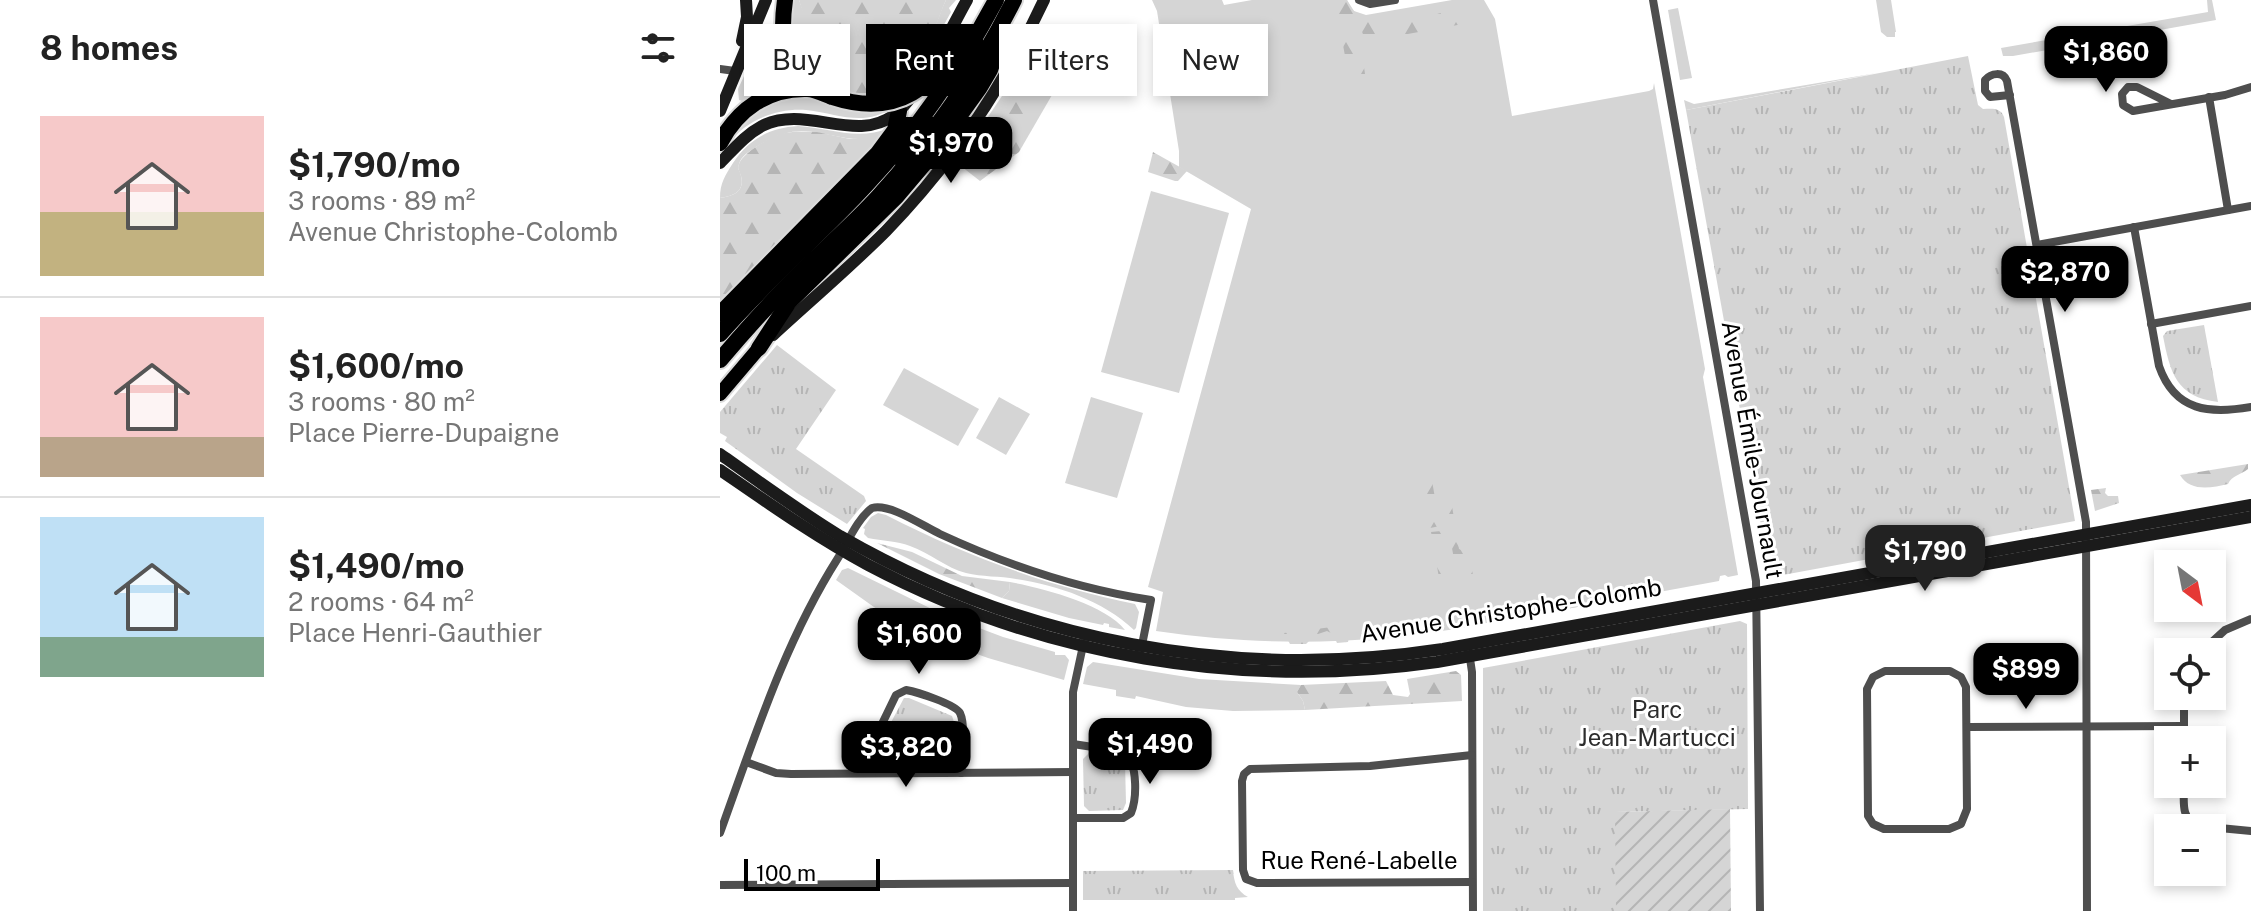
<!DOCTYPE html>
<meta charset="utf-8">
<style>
body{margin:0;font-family:"Public Sans",sans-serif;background:#f6f6f6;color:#222;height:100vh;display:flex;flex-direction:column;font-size:30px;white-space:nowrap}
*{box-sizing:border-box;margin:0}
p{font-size:26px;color:#767676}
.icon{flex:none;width:44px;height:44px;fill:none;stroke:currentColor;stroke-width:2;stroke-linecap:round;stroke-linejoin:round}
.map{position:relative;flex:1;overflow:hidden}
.sheet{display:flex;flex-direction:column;background:#fff;width:720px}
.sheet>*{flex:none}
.guide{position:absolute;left:24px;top:24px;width:760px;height:72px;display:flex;gap:16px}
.needle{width:52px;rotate:148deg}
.controls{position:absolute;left:1434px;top:550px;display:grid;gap:16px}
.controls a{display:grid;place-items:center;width:72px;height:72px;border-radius:0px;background:#fff;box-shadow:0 4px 12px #0003;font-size:40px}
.scale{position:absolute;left:24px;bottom:20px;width:136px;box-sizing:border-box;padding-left:8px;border:4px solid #000;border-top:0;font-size:22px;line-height:28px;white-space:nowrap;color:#000;-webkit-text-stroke:6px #fff;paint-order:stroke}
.price{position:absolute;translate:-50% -68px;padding:0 18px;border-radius:16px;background:#000;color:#fff;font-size:26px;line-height:52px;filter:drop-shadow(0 2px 4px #0008)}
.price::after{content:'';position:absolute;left:50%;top:48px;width:24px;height:18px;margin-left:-12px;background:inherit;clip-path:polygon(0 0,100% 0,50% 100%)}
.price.active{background:#222;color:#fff}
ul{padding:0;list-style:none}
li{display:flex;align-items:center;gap:24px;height:200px;padding:0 40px}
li+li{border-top:2px solid #e0e0e0}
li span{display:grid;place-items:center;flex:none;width:224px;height:160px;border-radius:0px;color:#555}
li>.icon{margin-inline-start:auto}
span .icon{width:96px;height:96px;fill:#fffc;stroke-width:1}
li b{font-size:34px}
h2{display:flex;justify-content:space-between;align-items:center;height:96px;padding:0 40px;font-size:34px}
.pill{padding:0 28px;border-radius:0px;background:#fff;box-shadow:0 4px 12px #0003;font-size:28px;line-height:72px}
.pill.active{background:#000;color:#fff}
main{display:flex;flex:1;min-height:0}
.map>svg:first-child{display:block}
.grass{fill:#d5d5d5}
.forest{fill:url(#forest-firs)}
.park{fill:url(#park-tufts)}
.garden{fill:url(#garden-furrows)}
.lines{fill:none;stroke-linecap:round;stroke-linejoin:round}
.primary-casing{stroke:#dbdbdb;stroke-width:18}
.highway-casing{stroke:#dbdbdb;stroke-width:20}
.street{stroke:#4e4e4e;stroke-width:8}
.secondary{stroke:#1b1b1b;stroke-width:12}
.primary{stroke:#000;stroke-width:14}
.highway{stroke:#000;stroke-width:16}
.highway-bridge-casing{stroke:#dbdbdb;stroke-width:20;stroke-linecap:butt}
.highway-bridge{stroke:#000;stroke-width:16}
.labels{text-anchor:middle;stroke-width:6;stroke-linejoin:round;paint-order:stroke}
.street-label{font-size:24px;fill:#000;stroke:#fff}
.park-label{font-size:24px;fill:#2c2c2c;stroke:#fff}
</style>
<main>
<section class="sheet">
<h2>8 homes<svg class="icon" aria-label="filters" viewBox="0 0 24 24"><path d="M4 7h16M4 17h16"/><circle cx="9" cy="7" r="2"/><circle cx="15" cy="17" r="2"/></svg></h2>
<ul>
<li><span style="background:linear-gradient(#f6c9c9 60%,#c2b280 0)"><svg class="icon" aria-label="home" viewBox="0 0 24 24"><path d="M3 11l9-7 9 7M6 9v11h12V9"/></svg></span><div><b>$1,790/mo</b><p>3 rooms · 89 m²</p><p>Avenue Christophe-Colomb</p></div></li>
<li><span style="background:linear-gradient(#f6c9c9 75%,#b9a48a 0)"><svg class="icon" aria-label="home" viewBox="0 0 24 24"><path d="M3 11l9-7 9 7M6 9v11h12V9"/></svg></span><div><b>$1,600/mo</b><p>3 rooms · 80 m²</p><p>Place Pierre-Dupaigne</p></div></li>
<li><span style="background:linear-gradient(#bfe0f5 75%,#7fa58c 0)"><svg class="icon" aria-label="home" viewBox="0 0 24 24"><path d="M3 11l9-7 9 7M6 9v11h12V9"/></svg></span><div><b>$1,490/mo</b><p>2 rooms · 64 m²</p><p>Place Henri-Gauthier</p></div></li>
</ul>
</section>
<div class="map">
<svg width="1531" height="911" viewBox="0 0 1531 911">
<defs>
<pattern id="forest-firs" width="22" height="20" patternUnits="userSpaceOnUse" patternTransform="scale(2)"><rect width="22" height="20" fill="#d5d5d5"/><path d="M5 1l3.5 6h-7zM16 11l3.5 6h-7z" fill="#b5b5b5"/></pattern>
<pattern id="park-tufts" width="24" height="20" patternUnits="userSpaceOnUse" patternTransform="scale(2)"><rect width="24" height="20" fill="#d5d5d5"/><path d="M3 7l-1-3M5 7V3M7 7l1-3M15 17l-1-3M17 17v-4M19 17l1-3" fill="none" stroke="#b5b5b5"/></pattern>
<pattern id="garden-furrows" width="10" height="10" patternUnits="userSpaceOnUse" patternTransform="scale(2)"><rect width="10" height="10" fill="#d5d5d5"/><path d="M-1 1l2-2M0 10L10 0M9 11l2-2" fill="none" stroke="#b5b5b5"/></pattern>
</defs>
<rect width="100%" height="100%" fill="#fff"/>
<!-- grass -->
<g class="grass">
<path d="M70,0H79L86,19L88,46L81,53L103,83C117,80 125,92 137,93C149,94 170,94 180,87C206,69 213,26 226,0H236L229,8L231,12L188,90L149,100L105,89L88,78L74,57L68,10Z"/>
<path d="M432,0H502L504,5L532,0H627L634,11L646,15L732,0H764L775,19L792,116L929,91L933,89L934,83L985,369L983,377L1018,575L1008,577L1005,575L1000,576L999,581L770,623H762L753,626C643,645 547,647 436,631L443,592L428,587L531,209L459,167V151L437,11Z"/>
<polygon points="1156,0 1171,0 1176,32 1175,32 1175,37 1167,37 1161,32"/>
<polygon points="1487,0 1492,0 1496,20 1293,56 1283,56 1281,48 1488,12"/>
<polygon points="958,8 972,78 960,80 948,10"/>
<polygon points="1157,73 966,110 964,100 974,104"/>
<path d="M82,96L176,106C143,128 121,114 86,110C57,108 26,120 9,143L11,133L49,101Z"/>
<path d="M78,126C109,128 138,141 169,128L163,140C151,134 139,141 126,138C87,131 73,124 36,147C30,151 21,156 19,164C17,170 20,170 21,176C25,192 13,196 0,198C0,183 5,176 13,163C29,139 49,128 78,126Z"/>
<polygon points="431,191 509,213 459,393 381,372"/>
<polygon points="184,368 259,409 238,446 163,405"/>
<polygon points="279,397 310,414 286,455 256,438"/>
<polygon points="371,397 423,413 397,498 345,483"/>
<path d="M158,513L166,515C246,556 327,586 415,604L419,612L416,628L414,630C384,601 337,585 296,579C280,576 262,577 246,573C226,568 210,553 190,546C177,541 162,541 148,538L144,534L145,529L143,528L151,517Z"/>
<polygon points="128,568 222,614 283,637 335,652 335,655 345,655 349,660 344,680 268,658 182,627 116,580 122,570"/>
<path d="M290,582C322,588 385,604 405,630L389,627V624L384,623L383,625L349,618L282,598L289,591Z"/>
<polygon points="373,662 479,679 581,685 577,692 583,701 585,710 513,711 466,707 416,696 415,699 396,696 396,690 363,684 367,667"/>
</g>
<!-- forest -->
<g class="forest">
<path d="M226,0C215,24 203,75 177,88C170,92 161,92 152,93C131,94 128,93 112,81C95,85 86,72 79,58C81,54 85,51 87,47C92,38 82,10 79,0Z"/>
<polygon points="615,0 627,0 631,8 636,13 635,29 640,39 645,74 642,80 630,84"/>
<path d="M732,10H739L746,17V20L743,24L649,41C642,36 642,31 640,23L645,21L659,26C671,15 683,19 697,13L706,17Z"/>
<polygon points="56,29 61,53 61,64 59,69 51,77 47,90 26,102 19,100 18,89 43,35"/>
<polygon points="296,75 332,95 299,152 260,181 237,163"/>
<path d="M97,132L130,139L154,136L163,140L0,305V198C13,196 25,192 21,176C19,170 17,169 19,164C22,153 54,134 65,133C75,131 86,132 97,132Z"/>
<polygon points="433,152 467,171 458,181 455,181 428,172"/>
<polygon points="725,463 739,549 749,553 754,581 741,584 737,576 717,464"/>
<path d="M1528,464V469C1521,475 1512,475 1508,484C1491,488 1470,492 1460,475Z"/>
<polygon points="712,481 720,526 710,528 702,483"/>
<polygon points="1386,488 1385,493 1388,496 1398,496 1399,503 1375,511 1371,490"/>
<polygon points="721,531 731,587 721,589 711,532"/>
<polygon points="157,543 192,552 242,576 290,582 289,591 282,598 219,574"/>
<path d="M934,579L936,593L790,619L793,607L800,600L812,599L823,594C836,607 834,602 849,597L850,594Z"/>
<path d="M697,619L700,623L697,635L643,641L635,629L630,632L628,642L617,643L613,634L607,631L595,635L586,644H570L564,633L644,623C648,629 652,631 659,628L660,623Z"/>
<polygon points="736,671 741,675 742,701 585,710 583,701 577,692 581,685 666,681 673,695 688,697 690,694 687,679"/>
</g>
<!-- park -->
<g class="park">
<path d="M1248,56L1258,105L1263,109C1272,109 1280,107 1284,117L1355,521L1063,575V572L1058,573V576H1050L966,110Z"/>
<path d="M1484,325L1498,402C1456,397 1450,372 1443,336L1447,331Z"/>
<polygon points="57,345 116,390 76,449 144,496 146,501 127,524 77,493 5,441 7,437 0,433 0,412"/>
<polygon points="1020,621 1027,624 1028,809 896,812 896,911 763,911 763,668"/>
<polygon points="184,698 189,698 232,716 234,722 234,757 230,761 175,763 168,757 168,728"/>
<polygon points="369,753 400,759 405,763 406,803 403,810 369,811 364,806 363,759"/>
<path d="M513,870C514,883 517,891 528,897L515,898V900H363V871Z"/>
</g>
<!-- garden -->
<polygon class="garden" points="1010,809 1011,911 896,911 895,812"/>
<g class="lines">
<!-- primary casing -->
<g class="primary-casing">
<polyline id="primary" points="0,394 39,348"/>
</g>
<!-- highway casing -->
<g class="highway-casing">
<g id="highway">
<path d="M65,0C62,21 61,50 74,69C78,76 85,82 90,89"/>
<path d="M0,143C18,109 48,88 87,89C95,89 104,94 112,97"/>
<polyline points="0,314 158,153 175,130 179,111"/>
<path d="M0,334C46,281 99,236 146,185C198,130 240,67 276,0"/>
<polyline points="39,348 69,302 176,197 209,158 260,87 270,70 280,40"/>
<path d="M0,360C28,327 57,295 88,265C111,243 136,221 158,197C212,138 258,72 294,0"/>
</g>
</g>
<!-- street -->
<g class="street">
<polyline points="639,0 650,4 675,0"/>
<polyline points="933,0 1036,581 1040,911"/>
<polyline points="0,69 15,71"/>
<path d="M1290,95L1270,97L1265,91V80C1271,73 1283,71 1287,81L1366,522L1367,911"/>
<polyline points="1489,97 1508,210"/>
<polyline points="1451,104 1417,87 1408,87 1402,94 1403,105 1413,111 1505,95 1531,87"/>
<path d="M1414,227L1439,366C1455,412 1490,414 1531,407"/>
<polyline points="1317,245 1531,206"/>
<polyline points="1431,324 1531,306"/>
<polyline points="749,652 752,672 753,911"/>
<polyline points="1481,652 1505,630 1531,619"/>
<polygon points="1165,671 1230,671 1241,677 1246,687 1247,809 1241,824 1229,829 1164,829 1153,824 1148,816 1147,689 1153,677"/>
<polyline points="1247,727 1463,726"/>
<polyline points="1464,740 1464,696"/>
<polyline points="752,755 650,766 530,769 524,774 522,781 523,870 526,879 537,883 752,882"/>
<polyline points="26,762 56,773 71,774 353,772"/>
<path d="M159,773L161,726L176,695L186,690C197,692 235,704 240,713C246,725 242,759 241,773"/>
<path d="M1464,784C1464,801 1460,820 1479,826L1531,831"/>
<path d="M353,818H403L411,813C417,798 417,769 408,756L386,749L353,744"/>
<path d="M0,833C34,739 64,643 118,558C128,542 137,519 152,508C170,503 203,526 220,534C287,565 358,589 431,600L421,650"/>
<polyline points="0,885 353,883"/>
<polyline points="353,911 353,692 364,641"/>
</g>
<!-- secondary -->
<g class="secondary">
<polyline points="22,41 27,17 26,0"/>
<polyline points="0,111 46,0"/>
<path d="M0,163C13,150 25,135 42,126C86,104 135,144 174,115C198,98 231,28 247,0"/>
<path d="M53,335C91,300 130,267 166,231C232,163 284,86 324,0"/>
<path d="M0,454C39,482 79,511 120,536C304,642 514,681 723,649L1531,505"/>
<path d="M0,470C48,503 96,537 148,565C322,657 522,690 717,662L1531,517"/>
</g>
<!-- primary -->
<use href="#primary" class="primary"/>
<!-- highway -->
<use href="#highway" class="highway"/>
<!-- highway-bridge casing -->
<g class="highway-bridge-casing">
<path id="highway-bridge" d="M112,97C158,112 196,103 225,62"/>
</g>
<!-- highway-bridge -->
<use href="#highway-bridge" class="highway-bridge"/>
</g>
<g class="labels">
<!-- street labels -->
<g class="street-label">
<text transform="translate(1032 450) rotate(80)" y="8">Avenue Émile-Journault</text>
<text transform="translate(791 611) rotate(-9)" y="8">Avenue Christophe-Colomb</text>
<text x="639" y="869">Rue René-Labelle</text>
</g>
<!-- park labels -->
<g class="park-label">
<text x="937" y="718">Parc<tspan x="937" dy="28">Jean-Martucci</tspan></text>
</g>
</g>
</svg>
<div class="controls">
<a><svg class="needle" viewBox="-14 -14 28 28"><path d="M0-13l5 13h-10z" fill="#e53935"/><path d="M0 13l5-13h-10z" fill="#767676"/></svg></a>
<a><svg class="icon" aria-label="locate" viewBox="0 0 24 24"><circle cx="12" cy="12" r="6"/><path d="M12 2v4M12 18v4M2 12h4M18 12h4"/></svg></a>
<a>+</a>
<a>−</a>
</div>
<div class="scale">100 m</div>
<b class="price" style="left:1386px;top:94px">$1,860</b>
<b class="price" style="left:231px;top:185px">$1,970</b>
<b class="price" style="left:1345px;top:314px">$2,870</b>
<b class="price active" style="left:1205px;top:593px">$1,790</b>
<b class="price" style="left:199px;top:676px">$1,600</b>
<b class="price" style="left:1306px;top:711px">$899</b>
<b class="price" style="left:430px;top:786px">$1,490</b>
<b class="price" style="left:186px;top:789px">$3,820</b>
<div class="guide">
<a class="pill">Buy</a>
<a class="pill active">Rent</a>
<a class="pill">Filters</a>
<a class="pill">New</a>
</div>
</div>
</main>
